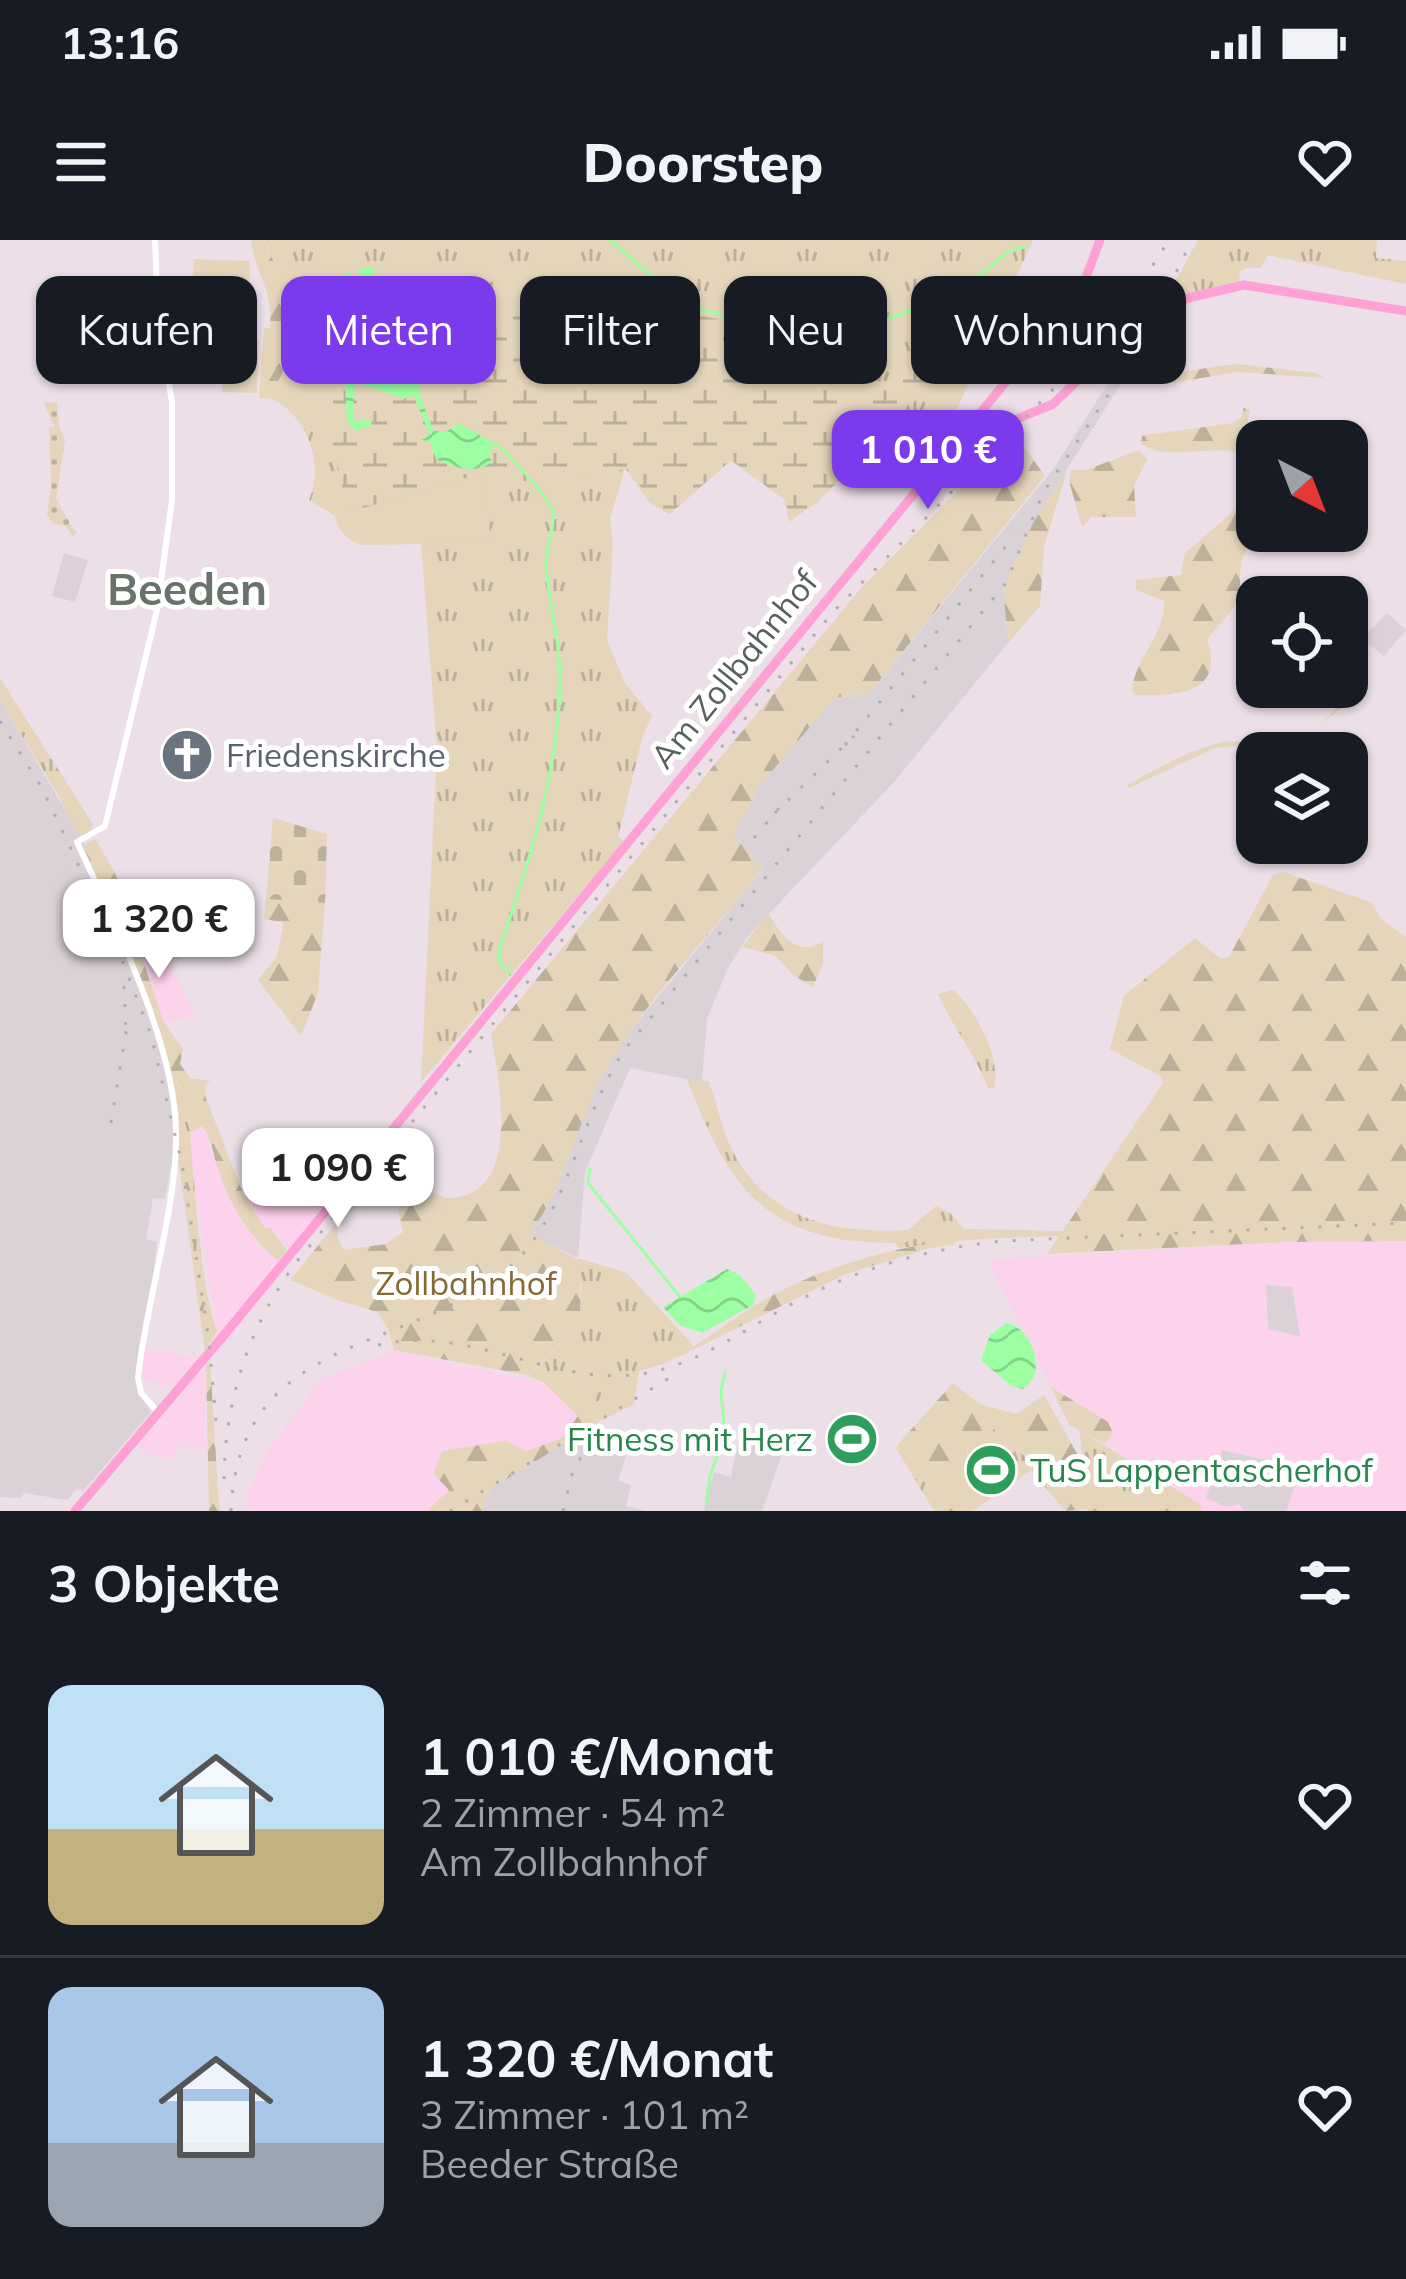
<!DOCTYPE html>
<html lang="de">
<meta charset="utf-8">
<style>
body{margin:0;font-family:Mulish,sans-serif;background:#242831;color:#f1f3f6;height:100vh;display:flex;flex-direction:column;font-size:45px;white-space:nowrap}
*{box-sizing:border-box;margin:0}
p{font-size:39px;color:#9ea1a6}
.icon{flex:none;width:66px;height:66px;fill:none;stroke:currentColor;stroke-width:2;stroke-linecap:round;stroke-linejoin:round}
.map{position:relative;height:1271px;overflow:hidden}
.sheet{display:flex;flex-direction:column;background:#171b24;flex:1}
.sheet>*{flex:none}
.banner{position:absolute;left:36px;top:36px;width:1335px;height:108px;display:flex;gap:24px}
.needle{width:78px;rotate:138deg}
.buttons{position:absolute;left:1236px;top:180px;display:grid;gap:24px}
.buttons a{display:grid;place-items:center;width:132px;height:132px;border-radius:24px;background:#171b24;box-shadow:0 3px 9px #0004;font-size:60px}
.price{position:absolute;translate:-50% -102px;padding:0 27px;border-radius:24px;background:#fff;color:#222;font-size:39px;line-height:78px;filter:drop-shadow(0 3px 6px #0008)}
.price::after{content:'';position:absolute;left:50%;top:72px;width:36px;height:27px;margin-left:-18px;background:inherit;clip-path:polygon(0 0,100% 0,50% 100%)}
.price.active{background:#7c3aed;color:#fff}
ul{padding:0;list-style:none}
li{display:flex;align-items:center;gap:36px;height:300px;padding:0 48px}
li+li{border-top:3px solid #363941}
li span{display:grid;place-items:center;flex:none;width:336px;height:240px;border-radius:24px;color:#555}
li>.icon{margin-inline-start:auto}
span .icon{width:144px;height:144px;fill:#fffc;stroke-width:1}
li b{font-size:51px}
h2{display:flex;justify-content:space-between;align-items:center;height:144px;padding:0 48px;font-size:51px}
.pill{padding:0 42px;border-radius:24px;background:#171b24;box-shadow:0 3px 9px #0004;font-size:42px;line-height:108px}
.pill.active{background:#7c3aed;color:#fff}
.status{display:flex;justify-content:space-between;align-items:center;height:84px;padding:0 60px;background:#171b24;direction:ltr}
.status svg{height:33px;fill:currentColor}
header{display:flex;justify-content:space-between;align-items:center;height:156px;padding:0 48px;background:#171b24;font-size:54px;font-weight:800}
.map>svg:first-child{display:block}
.commercial{fill:#fdd2ed}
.industrial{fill:#dad2d7}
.education{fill:#ded0d9}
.grass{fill:url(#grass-tufts)}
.forest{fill:url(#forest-firs)}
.wetland{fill:url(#wetland-marsh)}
.cemetery{fill:url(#cemetery-stones)}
.park{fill:url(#park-dots)}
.garden{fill:#e4d5bb}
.water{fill:url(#water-waves)}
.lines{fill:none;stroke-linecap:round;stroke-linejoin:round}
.stream{stroke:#9cffa2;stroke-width:3}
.minor{stroke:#fff;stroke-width:6}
.major{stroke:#ffa1d4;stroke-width:9}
.rail{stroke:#adafad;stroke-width:3;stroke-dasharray:3 15;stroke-linecap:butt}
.labels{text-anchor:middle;stroke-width:10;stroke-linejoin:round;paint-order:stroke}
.street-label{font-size:33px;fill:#58615a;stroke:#fff}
.worship-label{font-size:33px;fill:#5b616d;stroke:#fff;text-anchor:start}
.park-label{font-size:33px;fill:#846a34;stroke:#fff}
.leisure-label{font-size:33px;fill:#27864d;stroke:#fff;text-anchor:end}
.district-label{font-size:45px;font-weight:bold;fill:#69736a;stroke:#fff}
</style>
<div class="status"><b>13:16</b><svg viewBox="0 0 49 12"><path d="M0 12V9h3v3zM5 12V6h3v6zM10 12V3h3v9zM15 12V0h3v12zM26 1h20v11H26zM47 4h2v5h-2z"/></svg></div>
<header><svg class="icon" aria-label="menu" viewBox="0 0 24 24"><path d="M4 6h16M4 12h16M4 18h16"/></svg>Doorstep<svg class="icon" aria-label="heart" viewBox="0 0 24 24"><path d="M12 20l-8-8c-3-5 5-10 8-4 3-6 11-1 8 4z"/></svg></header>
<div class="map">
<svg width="1406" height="1271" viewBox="0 0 1406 1271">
<defs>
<pattern id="grass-tufts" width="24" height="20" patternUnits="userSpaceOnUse" patternTransform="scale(3)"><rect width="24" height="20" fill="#e4d5bb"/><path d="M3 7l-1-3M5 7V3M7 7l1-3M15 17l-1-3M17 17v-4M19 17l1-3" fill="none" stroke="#bcb09b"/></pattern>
<pattern id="forest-firs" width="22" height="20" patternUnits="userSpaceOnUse" patternTransform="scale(3)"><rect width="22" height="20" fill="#e4d5bb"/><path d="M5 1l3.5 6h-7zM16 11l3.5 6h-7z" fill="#bcb09b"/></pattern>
<pattern id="wetland-marsh" width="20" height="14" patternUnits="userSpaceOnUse" patternTransform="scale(3)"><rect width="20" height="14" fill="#e4d5bb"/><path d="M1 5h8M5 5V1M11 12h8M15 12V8" fill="none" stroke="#bcb09b"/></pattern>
<pattern id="cemetery-stones" width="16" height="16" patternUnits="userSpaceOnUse" patternTransform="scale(3)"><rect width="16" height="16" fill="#e4d5bb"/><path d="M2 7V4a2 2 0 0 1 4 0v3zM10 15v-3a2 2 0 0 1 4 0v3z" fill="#bcb09b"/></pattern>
<pattern id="park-dots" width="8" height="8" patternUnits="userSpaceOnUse" patternTransform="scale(3)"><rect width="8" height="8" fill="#e4d5bb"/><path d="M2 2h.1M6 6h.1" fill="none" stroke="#bcb09b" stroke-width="1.8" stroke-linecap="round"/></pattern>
<pattern id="water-waves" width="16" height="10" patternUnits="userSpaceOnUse" patternTransform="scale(3)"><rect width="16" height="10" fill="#9cffa2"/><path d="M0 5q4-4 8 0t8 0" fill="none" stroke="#82d287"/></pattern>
</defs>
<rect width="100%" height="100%" fill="#ecdfe7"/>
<!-- commercial -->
<g class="commercial">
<polygon points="147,686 172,730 196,775 164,783 134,693"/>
<polygon points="202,886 241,982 262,1007 286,1027 215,1117 212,1097 217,1091 193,934 190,893"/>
<polygon points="320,923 339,925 356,939 295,1016 271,987 266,989 244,956 302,936"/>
<polygon points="1406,1001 1406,1271 1202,1271 1200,1264 1105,1204 1110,1199 1108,1182 1051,1147 987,1020 1285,1002"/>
<polygon points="145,1111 163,1111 198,1119 172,1147 141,1138"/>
<polygon points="394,1111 542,1142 578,1176 562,1198 526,1211 449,1250 427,1271 246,1271 247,1256 267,1212 321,1139"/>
<polygon points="206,1124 205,1209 175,1205 175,1219 148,1214 137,1205"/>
</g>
<!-- industrial -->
<g class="industrial">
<polygon points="1121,123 1131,128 1033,283 1003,349 1008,403 894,542 748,696 728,728 707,779 702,842 630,828 585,932 578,1018 528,994 597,845 626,796 763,629 733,596 760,545 836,457 867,456 1054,228"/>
<polygon points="0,461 81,596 112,668 151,768 175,853 181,895 179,925 171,925 165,959 153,958 146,999 157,1002 139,1153 151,1172 83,1251 77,1248 67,1260 24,1253 21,1258 0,1257"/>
<polygon points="1266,1045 1292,1047 1300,1096 1268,1089"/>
<polygon points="585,1190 626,1216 618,1241 631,1245 626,1266 646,1271 482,1271 491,1249"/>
<polygon points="743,1200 784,1209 762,1271 704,1271 714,1232 731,1237 738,1203"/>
<polygon points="1222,1210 1301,1228 1286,1271 1245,1271 1239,1264 1227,1267 1206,1258"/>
</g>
<!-- education -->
<g class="education">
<polygon points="64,313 88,320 75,362 52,356"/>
<polygon points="1387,373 1406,390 1384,416 1362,399"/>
</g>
<!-- grass -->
<g class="grass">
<path d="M263,0H1033L939,209L867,212L817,262L789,282L784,259L731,221L669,274L649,262L625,228L610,279L613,304L607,400L625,443L652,476L643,495L618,597L624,601L421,842L437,510L421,303H490L483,233L335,276L309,260C325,222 307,174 268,157L285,122L269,8Z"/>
<polygon points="1198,0 1377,0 1376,18 1406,21 1406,44 1268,15 1260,28 1246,28 1240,32 1239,41 1165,60"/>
<polygon points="0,438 93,584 91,591 81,596 77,594 59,556 0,461"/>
<path d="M1349,456L1352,459L1285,513H1267L1243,505L1215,508L1129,548L1127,545C1157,529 1190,509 1224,502C1242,499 1253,507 1271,509C1300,512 1329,474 1349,456Z"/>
<path d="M953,750C975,768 1002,819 994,848H988C976,815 951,785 938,754Z"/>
<path d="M170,831C192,862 190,905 194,941C197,977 204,1060 217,1091L205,1111L179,925V875Z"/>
<path d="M687,839L709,841C717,864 722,890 733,912C770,981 837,994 908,990L936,966L950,973L964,989L1063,991L1059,996L979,999L900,1008L895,1003C766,1002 730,951 687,839Z"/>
<polygon points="578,1018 627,1033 692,1104 692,1108 664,1124 639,1131 634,1164 600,1181 583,1176 602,1146 543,1142 527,1136 576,1089 582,1049"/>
<polygon points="995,1188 1036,1227 973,1271 934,1271 896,1208 899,1203 922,1238 934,1223 941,1221 950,1232 968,1216 967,1205"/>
<polygon points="1079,1190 1200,1264 1202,1271 1087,1271 1090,1268"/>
</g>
<!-- forest -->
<g class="forest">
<path d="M251,0H263C282,30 294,89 285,124C283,136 273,149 268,159L259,158L264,88H270C273,44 256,39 251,0Z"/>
<path d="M1237,124L1316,133L1324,138L1238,132L1165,144L1136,141V133C1170,137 1202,127 1237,124Z"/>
<path d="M1244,167L1250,171L1241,213C1213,204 1166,222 1141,204L1142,196L1146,195L1233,183L1241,177Z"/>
<path d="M1015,194L1045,236L867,456L836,457L760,545L734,596L763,628C712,694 651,753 608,826C576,879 568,945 529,994L581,1021L580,1078L576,1089L527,1135L394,1110L388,1089L377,1072L340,1061L290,1040L338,981L337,997L344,1010L386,1004L403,992L398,972L410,949C426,946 439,960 454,958C522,951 499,840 491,794L862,347Z"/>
<polygon points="1139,210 1147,220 1134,245 1136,277 1091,277 1082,287 1069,241 1071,230 1086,230"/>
<polygon points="1067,230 1044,307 1040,366 1008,403 1003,349 1033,283"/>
<path d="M1236,269L1250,282L1256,296C1232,323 1245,337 1237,361C1232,374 1215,387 1207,400C1226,454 1176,456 1136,455L1132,450C1135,417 1166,395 1164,361L1136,350V340L1181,335L1185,313Z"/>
<path d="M95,599L147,686L134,694L164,783L183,809L180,824L190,838L211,841L205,844L206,858L244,956L265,988L270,987L287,1010L278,1021C249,996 231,968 219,932C213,916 213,900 202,886L190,893L180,847L170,831L135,725L85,610V604Z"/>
<polygon points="1283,632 1371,662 1381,679 1406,697 1406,1001 1285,1002 1047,1014 1163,843 1160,836 1110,809 1124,756 1195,698 1221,719 1229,717 1273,635"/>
<polygon points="266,659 325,663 318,753 301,796 258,740 277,717 283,687 282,682 264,679"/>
<path d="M768,673C782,695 795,717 823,702V724L813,747L793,735L776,716L742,707Z"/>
<path d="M950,1001L956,1004L930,1008L846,1034L664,1124C700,1104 735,1076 773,1055C828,1026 889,1008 950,1001Z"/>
<polygon points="210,1120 218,1251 220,1271 209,1271 206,1124"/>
<polygon points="543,1142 603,1146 584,1176 600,1181 491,1249 482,1271 427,1271 449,1250 433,1234 442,1211 506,1201 527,1211 562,1198 578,1176"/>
<polygon points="953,1143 980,1164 1016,1174 1044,1155 1083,1224 1091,1269 1066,1271 1031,1231 1035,1224 995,1189 967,1205 967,1224 963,1230 950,1232 940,1221 934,1223 922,1238 919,1236 899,1203"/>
<polygon points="1051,1147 1108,1182 1113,1193 1105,1204 1069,1185"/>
</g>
<!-- wetland -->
<polygon class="wetland" points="435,61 534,62 670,72 771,86 872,149 959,102 976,126 877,183 896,220 866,212 818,262 791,279 785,260 731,220 670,274 651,262 628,229 439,251 348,274 316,122 409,102"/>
<!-- cemetery -->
<polygon class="cemetery" points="273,578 327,594 325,663 266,659"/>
<!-- park -->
<polygon class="park" points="57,162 59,186 65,200 56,259 76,293 73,297 66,286 53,284 47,275 51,248 49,187 54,187 44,163"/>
<!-- garden -->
<g class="garden">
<polygon points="194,19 250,21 248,56 192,54"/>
<polygon points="224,99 259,100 257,153 222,152"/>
<path d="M484,233L491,303L362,305C348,301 338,291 335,276Z"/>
<polygon points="998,1201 1021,1226 985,1259 962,1234"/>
</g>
<!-- water -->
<g class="water">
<path d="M373,27L374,39L396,44L392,51L380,54L398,73L429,71L431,78L421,94L411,98L423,108C412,140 421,160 434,191L446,192L458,183L494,203L489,218L493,221C476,235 455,228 436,219L430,202L421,199L430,194L413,155L404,159L355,142L353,181L370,180L372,184L357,191L347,182L345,147L352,135L325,105L335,101L325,93L318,60L329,55L326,42L335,39L337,60L328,65L335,82L345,81L343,59L352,61L345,34L349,31L359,53V29Z"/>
<polygon points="727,1029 740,1035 756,1055 753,1065 702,1093 679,1085 663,1067"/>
<path d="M1006,1083C1033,1087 1048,1134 1023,1149L1011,1146L981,1120L990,1095Z"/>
</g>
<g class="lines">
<!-- stream -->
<g class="stream">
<polyline points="610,0 676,57 694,68 784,89 813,108 959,52 1009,11 1024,7"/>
<path d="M495,203C503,207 552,262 553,271C555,288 545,308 546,326C549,365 561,404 560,444C558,535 528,625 499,711L500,724L511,733"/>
<polyline points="590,929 588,943 680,1057"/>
<polyline points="706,1264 710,1236 725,1194 721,1151 725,1132"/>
</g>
<!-- minor -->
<path class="minor" d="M155,0L158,77L172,162V260L157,370L105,586L77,602C114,683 174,801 176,890C178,967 146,1059 138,1138L141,1153L158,1172"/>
<!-- major -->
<g class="major">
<polyline points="956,201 977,200 993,189 1053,164 1079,139 1125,79 1145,68 1244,45 1406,71"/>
<polyline points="956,201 965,212 980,203"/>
<polyline points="75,1271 225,1094 1059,77 1085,40 1100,0"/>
</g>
<!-- rail -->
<g class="rail">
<polyline points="0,481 42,548 115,702 151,795 182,924 209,1101 217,1193"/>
<polyline points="845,505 1015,295"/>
<polyline points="775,573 854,496"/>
<polyline points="754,598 785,561"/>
<polyline points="124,746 126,794"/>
<polyline points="111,883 128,780"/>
<path d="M378,1105C472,1083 555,1150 647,1133C704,1122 752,1084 803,1058C865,1026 933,1008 1003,1001L1406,983"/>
<path d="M224,1239C225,1158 250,1084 298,1020L834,371L1084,118L1133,56L1169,0"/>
<path d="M231,1271C238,1094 404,1114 504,1032C570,978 577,879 626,808L1006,343L1043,253L1138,110L1192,0"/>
<polyline points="450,1271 676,1134"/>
<polyline points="563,1271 574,1227 604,1186"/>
</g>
</g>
<!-- icons -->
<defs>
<g id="church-disc" transform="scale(2.7)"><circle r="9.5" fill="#6b7280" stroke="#fff"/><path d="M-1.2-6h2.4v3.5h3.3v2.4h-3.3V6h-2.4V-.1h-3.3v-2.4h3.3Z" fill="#fff"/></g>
<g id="stadium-disc" transform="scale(2.7)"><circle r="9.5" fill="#2e9e5b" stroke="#fff"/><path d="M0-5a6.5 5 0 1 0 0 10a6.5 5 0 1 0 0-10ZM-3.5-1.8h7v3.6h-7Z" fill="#fff"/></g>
</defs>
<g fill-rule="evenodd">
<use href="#church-disc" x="187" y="515"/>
<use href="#stadium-disc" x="852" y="1199"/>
<use href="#stadium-disc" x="991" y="1230"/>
</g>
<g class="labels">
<!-- street labels -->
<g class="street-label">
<text transform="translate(734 429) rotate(-51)" y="12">Am Zollbahnhof</text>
</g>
<!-- worship labels -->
<g class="worship-label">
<text x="226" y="527">Friedenskirche</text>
</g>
<!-- park labels -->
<g class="park-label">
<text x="466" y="1055">Zollbahnhof</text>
</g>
<!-- leisure labels -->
<g class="leisure-label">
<text x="813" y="1211">Fitness mit Herz</text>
<text x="1030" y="1242" text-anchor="start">TuS Lappentascherhof</text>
</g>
<!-- district labels -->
<g class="district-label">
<text x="187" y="365">Beeden</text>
</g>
</g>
</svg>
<div class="buttons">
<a><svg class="needle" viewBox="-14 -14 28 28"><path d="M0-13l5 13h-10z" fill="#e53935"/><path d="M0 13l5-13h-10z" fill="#9ea1a6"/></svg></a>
<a><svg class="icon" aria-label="locate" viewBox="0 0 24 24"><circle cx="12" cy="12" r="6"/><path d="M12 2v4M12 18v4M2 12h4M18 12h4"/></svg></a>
<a><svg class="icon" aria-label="layers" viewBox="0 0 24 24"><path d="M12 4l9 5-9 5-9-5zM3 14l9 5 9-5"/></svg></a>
</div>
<b class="price active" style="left:928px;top:272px">1 010 €</b>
<b class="price" style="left:159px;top:741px">1 320 €</b>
<b class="price" style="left:338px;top:990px">1 090 €</b>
<div class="banner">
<a class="pill">Kaufen</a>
<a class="pill active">Mieten</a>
<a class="pill">Filter</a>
<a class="pill">Neu</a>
<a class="pill">Wohnung</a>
</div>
</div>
<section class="sheet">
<h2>3 Objekte<svg class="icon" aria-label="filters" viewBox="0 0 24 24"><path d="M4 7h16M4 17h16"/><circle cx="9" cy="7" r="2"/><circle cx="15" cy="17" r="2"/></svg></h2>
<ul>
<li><span style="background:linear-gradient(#bfe0f5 60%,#c2b280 0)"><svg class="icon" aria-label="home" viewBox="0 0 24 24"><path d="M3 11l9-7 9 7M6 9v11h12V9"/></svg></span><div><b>1 010 €/Monat</b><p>2 Zimmer · 54 m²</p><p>Am Zollbahnhof</p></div><svg class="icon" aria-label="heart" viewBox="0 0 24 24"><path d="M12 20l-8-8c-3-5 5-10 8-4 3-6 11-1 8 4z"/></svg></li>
<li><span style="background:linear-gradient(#a9c7e8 65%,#9aa5b1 0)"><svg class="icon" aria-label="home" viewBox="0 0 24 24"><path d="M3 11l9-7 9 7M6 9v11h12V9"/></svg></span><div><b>1 320 €/Monat</b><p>3 Zimmer · 101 m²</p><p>Beeder Straße</p></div><svg class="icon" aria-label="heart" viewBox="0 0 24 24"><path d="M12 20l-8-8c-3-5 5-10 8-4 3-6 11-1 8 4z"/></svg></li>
</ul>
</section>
